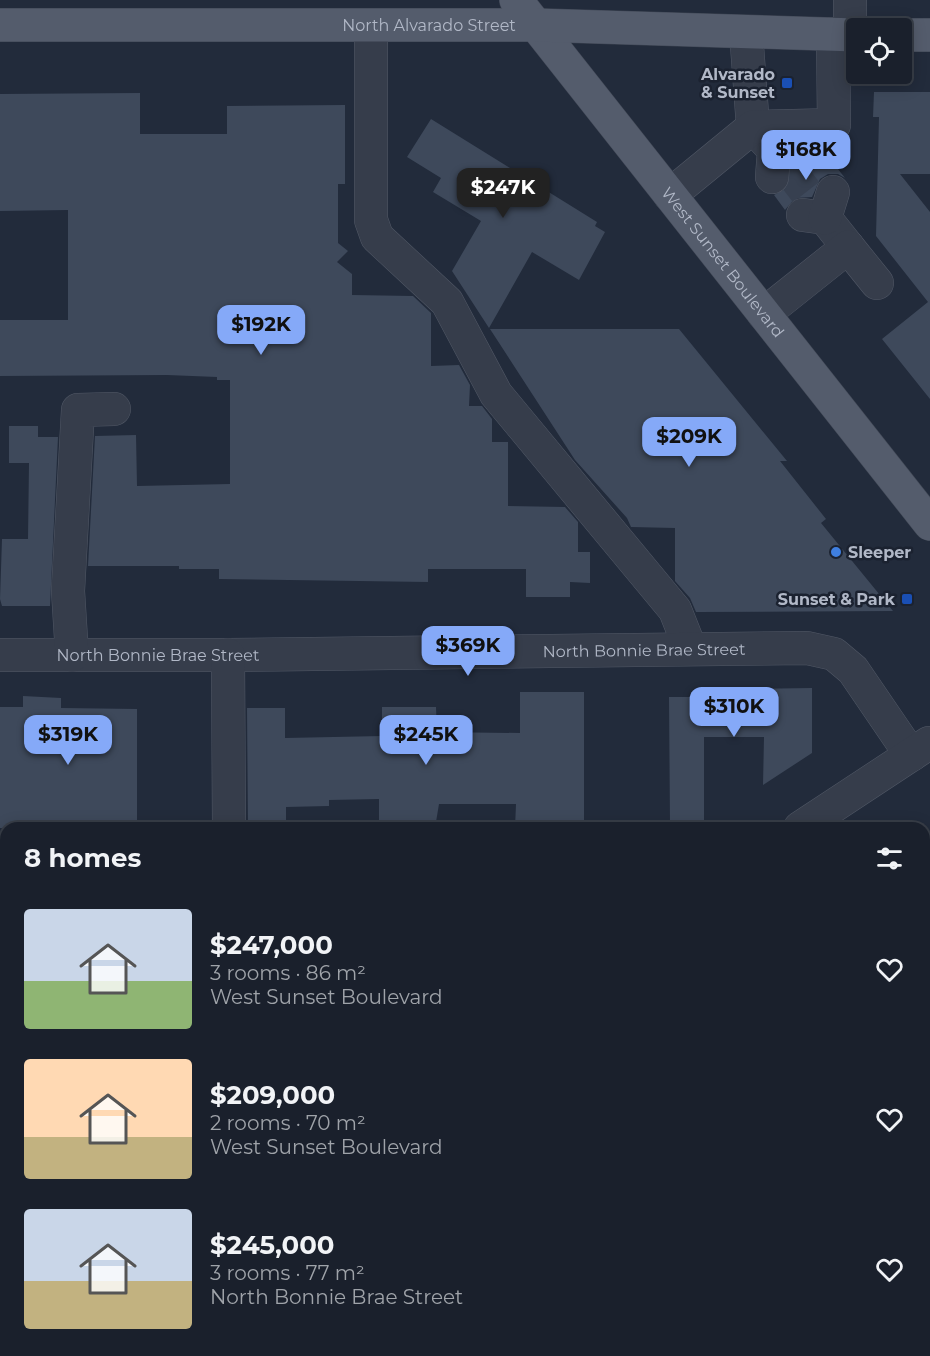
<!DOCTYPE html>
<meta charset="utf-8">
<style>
body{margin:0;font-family:Montserrat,sans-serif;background:#232834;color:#f1f3f6;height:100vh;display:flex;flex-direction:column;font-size:22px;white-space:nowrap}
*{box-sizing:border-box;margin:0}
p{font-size:20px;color:#9fa3a9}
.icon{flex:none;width:33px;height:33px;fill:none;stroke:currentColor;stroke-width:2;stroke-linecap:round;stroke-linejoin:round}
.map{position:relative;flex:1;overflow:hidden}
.details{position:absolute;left:0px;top:822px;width:930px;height:534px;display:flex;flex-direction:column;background:#1a202c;border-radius:18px 18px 0 0;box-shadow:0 3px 15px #0003,0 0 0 2px #383e48}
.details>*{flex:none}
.fabs{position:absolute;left:846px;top:18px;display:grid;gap:12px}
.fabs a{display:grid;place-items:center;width:66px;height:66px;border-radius:6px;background:#1a202c;box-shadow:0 3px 15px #0003,0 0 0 2px #383e48;font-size:30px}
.price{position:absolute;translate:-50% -51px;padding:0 14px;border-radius:12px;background:#85a9f8;color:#111;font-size:20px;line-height:39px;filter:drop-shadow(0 2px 3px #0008)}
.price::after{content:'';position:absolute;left:50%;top:36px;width:18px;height:14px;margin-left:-9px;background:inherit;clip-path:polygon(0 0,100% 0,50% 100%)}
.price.active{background:#222;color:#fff}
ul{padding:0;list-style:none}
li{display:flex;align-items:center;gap:18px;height:150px;padding:0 24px}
li span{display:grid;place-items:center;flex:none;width:168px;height:120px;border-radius:6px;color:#555}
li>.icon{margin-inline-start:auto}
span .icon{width:72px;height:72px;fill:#fffc;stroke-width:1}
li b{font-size:26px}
h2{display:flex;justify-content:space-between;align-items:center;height:72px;padding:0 24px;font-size:26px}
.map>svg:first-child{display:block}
.green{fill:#24383c}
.building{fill:#3e495b}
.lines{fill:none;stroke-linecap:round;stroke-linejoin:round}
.minor-tunnel{stroke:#374050;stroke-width:33;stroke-dasharray:33 16;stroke-linecap:butt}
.minor-casing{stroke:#515866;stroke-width:34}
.major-casing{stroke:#3f4654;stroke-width:34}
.path{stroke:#425559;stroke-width:4;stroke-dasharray:4.5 4.5;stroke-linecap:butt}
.minor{stroke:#363d4b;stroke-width:33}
.major{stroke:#545c6c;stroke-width:33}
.transit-dot{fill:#1a4fb4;stroke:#1b2230;stroke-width:2}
.shop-dot{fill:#3f7fe0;stroke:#1b2230;stroke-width:2}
.labels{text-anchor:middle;stroke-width:5;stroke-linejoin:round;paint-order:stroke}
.street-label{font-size:16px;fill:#b1b8c7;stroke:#1b2230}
.poi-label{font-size:16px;font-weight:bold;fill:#b1b8c7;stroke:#1b2230;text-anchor:end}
</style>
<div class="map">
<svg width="930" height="1356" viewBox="0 0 930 1356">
<rect width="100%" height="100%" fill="#222b3b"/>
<!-- green -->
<polygon class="green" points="6,1298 6,1350 234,1350 230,1356 0,1356 0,1300"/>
<!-- building -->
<g class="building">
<polygon points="874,92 930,92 930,174 900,174 930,212 930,399 882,339 928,302 876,236 879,117 873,117"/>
<polygon points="140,93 140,134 227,134 227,106 345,105 345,184 338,184 338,243 348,251 337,262 352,274 352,295 413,296 431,313 431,366 459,365 470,385 469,406 482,406 492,419 492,442 508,442 508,506 565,507 578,522 578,552 590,552 590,583 570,582 570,597 526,597 526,569 428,569 428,582 219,579 219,569 179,569 179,566 88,566 95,436 136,435 137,486 230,484 230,380 217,380 217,377 167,375 0,376 0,320 68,320 68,210 0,211 0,94"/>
<polygon points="431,119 597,222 595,226 605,232 579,280 532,252 489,328 452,271 481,221 433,192 441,178 407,157"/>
<polygon points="822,149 845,178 838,174 828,174 820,179 812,197 795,198 785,210 774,195 787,188 791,170 812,169 819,163"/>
<polygon points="490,329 679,329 787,461 780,461 826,519 821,523 893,611 696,612 690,598 675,581 675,528 631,527 627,518 575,460"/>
<polygon points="9,426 38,426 38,437 58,437 50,606 2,606 0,599 2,539 28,539 29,463 9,463"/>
<polygon points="812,688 812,753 763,785 764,737 704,737 704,824 670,824 669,697 739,697 739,689"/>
<polygon points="520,692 584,692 584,828 515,828 516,804 439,804 435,828 379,828 379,799 329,800 329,806 286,807 286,828 248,828 247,708 285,708 285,738 382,736 382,707 436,707 437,732 520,733"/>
<polygon points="23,696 61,698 61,708 137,709 137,828 0,828 0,707 23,707"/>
</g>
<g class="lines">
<!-- minor-tunnel -->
<polyline class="minor-tunnel" points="786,166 816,205"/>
<!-- minor casing -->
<g class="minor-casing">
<g id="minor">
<polyline points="371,27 371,220 377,237 447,302 496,394 675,610 690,648"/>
<polyline points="746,32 753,127 774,150 772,177"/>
<polyline points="850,35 850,0"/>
<polyline points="774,150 804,152"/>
<polyline points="670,195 753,127 834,125 833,34"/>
<polyline points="803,215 825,218 848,247"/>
<polyline points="825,218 833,192"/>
<polyline points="764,314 848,247 877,283"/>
<path id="s1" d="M0,655H228L807,648L834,654L853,670L911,755"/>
<polyline points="72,655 68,591 78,410 114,409"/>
<polyline points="228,655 229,828"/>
<polyline points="800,828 929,743"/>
<polyline points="0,895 6,895"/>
<polyline points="924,1040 930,1040"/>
<polyline points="268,1356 272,1350"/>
<polyline points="554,1356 554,1350"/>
</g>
</g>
<!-- major casing -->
<g class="major-casing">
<g id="major">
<path id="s2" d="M516,0L930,524"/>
<path id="s3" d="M0,25H536L856,35"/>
<polyline points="902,35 930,35"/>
<polyline points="924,1155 930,1155"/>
<polyline points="0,1263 6,1262"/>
</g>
</g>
<!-- path -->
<polyline class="path" points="151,1356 158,1350"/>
<!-- minor -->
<use href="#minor" class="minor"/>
<!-- major -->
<use href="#major" class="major"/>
</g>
<!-- markers -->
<g class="transit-dot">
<rect x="781" y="77" width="12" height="12" rx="3"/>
<rect x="901" y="593" width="12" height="12" rx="3"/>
</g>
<circle class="shop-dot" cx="836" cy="552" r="6"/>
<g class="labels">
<!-- street labels -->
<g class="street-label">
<text dy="6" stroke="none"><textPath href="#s3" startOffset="429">North Alvarado Street</textPath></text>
<text dy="6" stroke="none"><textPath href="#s2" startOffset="334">West Sunset Boulevard</textPath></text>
<text dy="6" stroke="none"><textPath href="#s1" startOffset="644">North Bonnie Brae Street</textPath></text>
<text dy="6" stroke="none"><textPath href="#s1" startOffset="158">North Bonnie Brae Street</textPath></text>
</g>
<!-- poi labels -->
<g class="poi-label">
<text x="775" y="80">Alvarado<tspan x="775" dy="18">&amp; Sunset</tspan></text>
<text x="848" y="558" text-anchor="start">Sleeper</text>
<text x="895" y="605">Sunset &amp; Park</text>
</g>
</g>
</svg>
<div class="fabs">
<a><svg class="icon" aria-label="locate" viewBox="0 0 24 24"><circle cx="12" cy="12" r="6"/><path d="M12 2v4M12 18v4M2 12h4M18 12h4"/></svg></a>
</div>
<b class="price" style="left:806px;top:181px">$168K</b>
<b class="price active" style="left:503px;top:219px">$247K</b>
<b class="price" style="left:261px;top:356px">$192K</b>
<b class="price" style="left:689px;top:468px">$209K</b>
<b class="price" style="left:468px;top:677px">$369K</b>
<b class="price" style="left:734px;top:738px">$310K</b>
<b class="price" style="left:68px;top:766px">$319K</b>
<b class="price" style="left:426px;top:766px">$245K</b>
<section class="details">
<h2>8 homes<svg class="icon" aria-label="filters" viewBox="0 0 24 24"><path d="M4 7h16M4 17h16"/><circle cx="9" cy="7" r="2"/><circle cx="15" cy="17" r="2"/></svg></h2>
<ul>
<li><span style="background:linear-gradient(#c9d6e8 60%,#8fb573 0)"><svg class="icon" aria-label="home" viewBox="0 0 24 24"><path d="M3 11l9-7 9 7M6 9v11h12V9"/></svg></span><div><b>$247,000</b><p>3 rooms · 86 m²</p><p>West Sunset Boulevard</p></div><svg class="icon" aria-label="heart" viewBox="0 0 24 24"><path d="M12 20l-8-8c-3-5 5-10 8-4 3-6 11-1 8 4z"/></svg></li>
<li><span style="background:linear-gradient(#ffd9b3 65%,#c2b280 0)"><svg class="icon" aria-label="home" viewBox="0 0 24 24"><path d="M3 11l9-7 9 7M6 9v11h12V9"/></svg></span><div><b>$209,000</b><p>2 rooms · 70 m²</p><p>West Sunset Boulevard</p></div><svg class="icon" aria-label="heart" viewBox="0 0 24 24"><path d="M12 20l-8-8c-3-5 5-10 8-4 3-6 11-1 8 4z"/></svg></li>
<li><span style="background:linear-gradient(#c9d6e8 60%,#c2b280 0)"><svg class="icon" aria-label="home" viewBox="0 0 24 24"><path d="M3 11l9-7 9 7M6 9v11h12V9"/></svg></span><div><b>$245,000</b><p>3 rooms · 77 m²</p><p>North Bonnie Brae Street</p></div><svg class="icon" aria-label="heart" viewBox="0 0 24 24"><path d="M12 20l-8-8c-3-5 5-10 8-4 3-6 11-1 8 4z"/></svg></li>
</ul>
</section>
</div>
